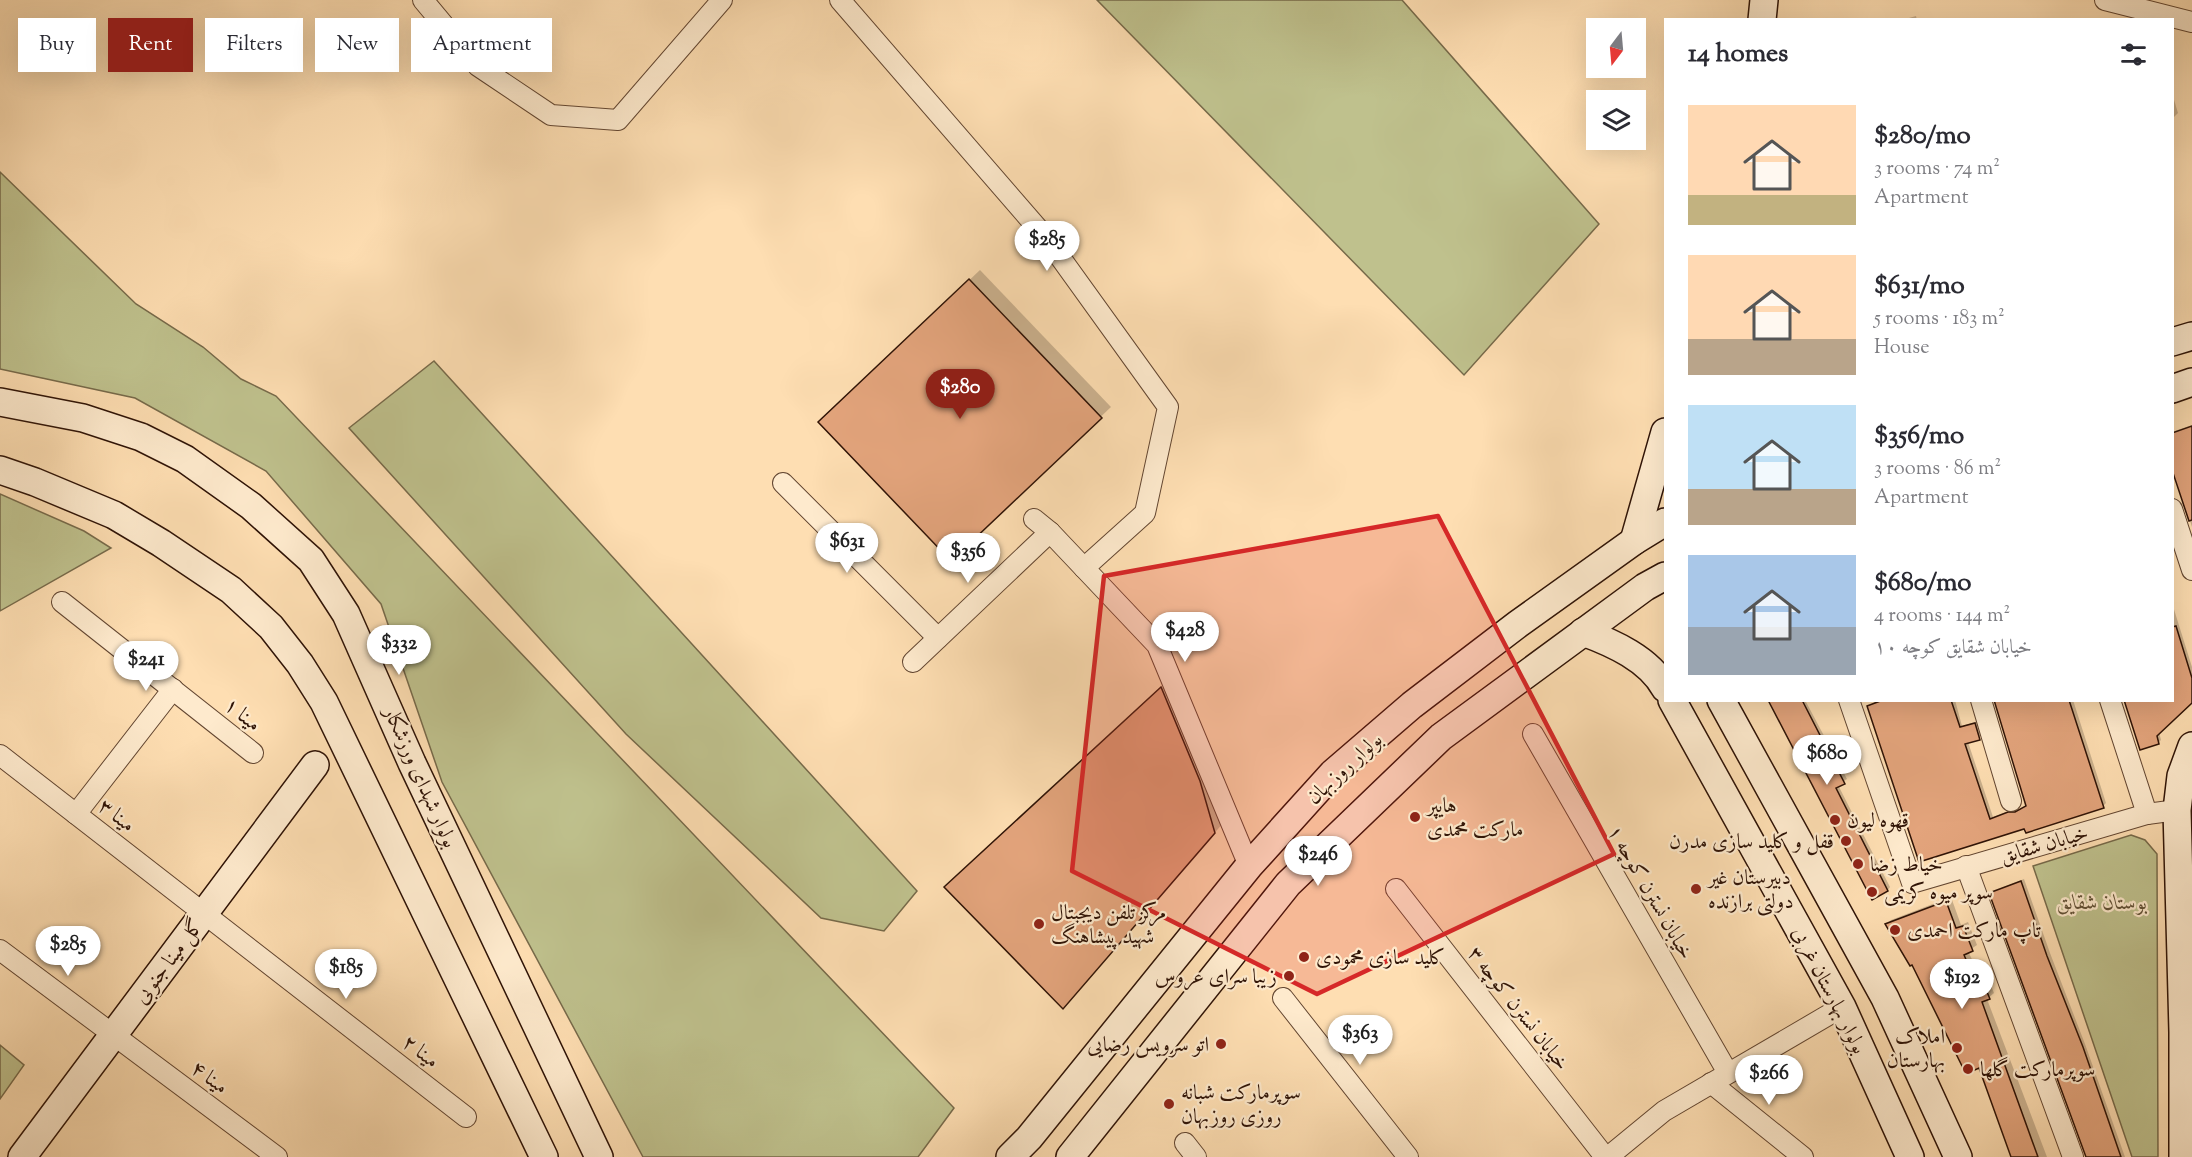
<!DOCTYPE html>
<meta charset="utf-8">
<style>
body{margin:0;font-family:"Sorts Mill Goudy",Amiri,serif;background:#f2f2f3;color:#2b2b33;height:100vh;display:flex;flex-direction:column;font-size:22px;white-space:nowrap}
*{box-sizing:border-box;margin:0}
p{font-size:20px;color:#7c7c81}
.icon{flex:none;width:33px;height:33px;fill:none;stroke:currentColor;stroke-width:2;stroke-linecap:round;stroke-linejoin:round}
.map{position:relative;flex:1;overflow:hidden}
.drawer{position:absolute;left:1664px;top:18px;width:510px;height:684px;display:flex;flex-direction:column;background:#fff;border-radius:0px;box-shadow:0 6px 24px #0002}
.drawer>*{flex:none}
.top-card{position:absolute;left:18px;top:18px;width:570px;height:54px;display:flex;gap:12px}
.needle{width:39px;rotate:196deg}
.tools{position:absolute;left:1586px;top:18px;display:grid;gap:12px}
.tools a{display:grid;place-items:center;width:60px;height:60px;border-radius:0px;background:#fff;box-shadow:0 6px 24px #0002;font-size:30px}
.price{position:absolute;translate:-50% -51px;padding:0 14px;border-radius:21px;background:#fff;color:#222;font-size:20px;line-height:39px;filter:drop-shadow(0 2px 3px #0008)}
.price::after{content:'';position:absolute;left:50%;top:36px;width:18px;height:14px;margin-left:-9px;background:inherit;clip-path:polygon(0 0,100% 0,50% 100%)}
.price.current{background:#8f2418;color:#fff}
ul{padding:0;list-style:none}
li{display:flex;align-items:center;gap:18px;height:150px;padding:0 24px}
li span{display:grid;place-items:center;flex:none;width:168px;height:120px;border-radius:0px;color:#555}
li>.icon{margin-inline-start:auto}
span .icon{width:72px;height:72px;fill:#fffc;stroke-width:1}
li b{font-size:26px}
h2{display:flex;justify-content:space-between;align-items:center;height:72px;padding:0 24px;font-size:26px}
.tag{padding:0 21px;border-radius:0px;background:#fff;box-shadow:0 6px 24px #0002;font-size:21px;line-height:54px}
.tag.current{background:#8f2418;color:#fff}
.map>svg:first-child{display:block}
.green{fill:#bfc18d;stroke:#776a4a;stroke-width:1.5}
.shadow{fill:#0003}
.building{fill:#e3a47c;stroke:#2f1306;stroke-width:1.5}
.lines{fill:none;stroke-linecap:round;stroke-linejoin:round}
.street-casing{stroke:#634631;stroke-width:22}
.secondary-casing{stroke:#2f1306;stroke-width:30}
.street{stroke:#feeacd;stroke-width:20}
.secondary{stroke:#feeacd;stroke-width:27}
.marked{fill:#d62828;fill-opacity:0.2;stroke:#d62828;stroke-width:4.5;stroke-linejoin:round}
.poi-dot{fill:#8f2418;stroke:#feeacd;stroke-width:2}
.labels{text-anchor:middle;stroke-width:4.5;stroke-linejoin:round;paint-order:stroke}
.street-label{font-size:21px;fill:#2f1306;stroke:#feeacd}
.poi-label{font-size:21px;fill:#2f1306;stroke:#feeacd;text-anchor:start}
.park-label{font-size:21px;font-style:italic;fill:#615035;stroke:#feeacd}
</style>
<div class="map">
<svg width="2192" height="1157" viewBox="0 0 2192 1157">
<rect width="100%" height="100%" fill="#fedeb2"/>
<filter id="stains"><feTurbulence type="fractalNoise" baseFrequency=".00333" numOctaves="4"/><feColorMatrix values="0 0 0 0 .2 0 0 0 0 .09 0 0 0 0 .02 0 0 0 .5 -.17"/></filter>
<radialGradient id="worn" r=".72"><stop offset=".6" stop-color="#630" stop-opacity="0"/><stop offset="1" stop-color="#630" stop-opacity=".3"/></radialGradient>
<!-- green -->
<g class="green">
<polygon points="1097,0 1402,0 1599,224 1464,375"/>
<polygon points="0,172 136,304 203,347 241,379 276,396 954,1108 918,1157 643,1157 442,782 381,604 266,471 135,398 0,369"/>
<polygon points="434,361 917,891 884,931 821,918 626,734 349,428"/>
<polygon points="0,494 84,531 111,548 0,611"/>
<polygon points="2131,835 2145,840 2157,854 2158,1157 2132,1157 2033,866"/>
<polygon points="0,1045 24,1065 0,1099"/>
</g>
<!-- shadow -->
<g class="shadow">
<polygon points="1916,16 1917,20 1902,20"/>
<polygon points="2172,93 2178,113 2172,119"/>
<polygon points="980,270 1111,407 951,559 830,412"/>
<polygon points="2192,425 2192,527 2172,466 2172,432"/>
<polygon points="2172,603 2192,667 2192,701 2159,732 2161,740 2158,743 2141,748 2172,700"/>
<polygon points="1172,678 1224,822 1073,997 957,877"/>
<polygon points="1770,700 1805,700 1847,779 1838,785 1890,887 1888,890 1872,898"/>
<polygon points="1873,700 1955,700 1962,726 1978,721 1982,735 1968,742 1993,817 2012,810 2019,810 2027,805 1995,700 2073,700 2106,803 2103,806 2025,827 1920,860 1869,706 1874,703"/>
<polygon points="2024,879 2050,953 2085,1044 2125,1157 2086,1157 1990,893"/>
<polygon points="1951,897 1961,925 1968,922 1977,945 1968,951 1983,983 1989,981 1994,993 1987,999 2047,1157 2014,1157 1980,1066 1887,924 1891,920"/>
</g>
<!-- building -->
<g class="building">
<polygon points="969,279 1102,418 951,561 818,422"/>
<polygon points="2192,426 2192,520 2189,521 2172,470 2172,433"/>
<polygon points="2176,626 2192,678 2192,703 2157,736 2159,744 2140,750 2124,700 2172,700 2172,627"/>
<polygon points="1161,687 1200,781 1215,833 1063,1009 944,887"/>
<polygon points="1768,700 1802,700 1845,784 1836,788 1888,891 1872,900"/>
<polygon points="1883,700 1951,700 1960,727 1975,723 1980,740 1965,744 1990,819 2008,812 2015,812 2026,806 1994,700 2069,700 2104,808 2026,833 2024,829 1919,862 1867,706"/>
<polygon points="2021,881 2047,956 2083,1047 2121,1157 2086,1157 1989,893"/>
<polygon points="1946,901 1956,928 1963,926 1973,951 1964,955 1978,987 1984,985 1990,999 1982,1002 2038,1157 2011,1157 1979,1068 1966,1074 1912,965 1910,966 1885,924"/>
</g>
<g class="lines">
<!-- street casing -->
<g class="street-casing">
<g id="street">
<polyline points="423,0 478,66 551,115 618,120 722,0"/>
<polyline points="840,0 1047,239 1168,407 1145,513 1084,568"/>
<polyline points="2105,0 2192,22"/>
<polyline points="783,483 938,638"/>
<polyline points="2172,509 2192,570"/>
<polyline points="1034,519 1050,532 1157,645 1249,866"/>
<polyline points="62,602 253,753"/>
<polyline points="913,662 1050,532"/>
<polyline points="1849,700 1912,883 2147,814 2177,810"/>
<polyline points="1981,700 2011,801"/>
<polyline points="2110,700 2147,814"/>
<polyline points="1533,734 1728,1073"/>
<polyline points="0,755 466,1117"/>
<polyline points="76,814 173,689"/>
<polyline points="1966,866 2073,1157"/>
<polyline points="1396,889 1605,1157"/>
<polyline points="0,950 277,1157"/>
<polyline points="1283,998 1408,1157"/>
<polyline points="1711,1083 1803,1157"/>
<polyline points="1185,1143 1196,1157"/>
<polyline points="1608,1157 1664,1111 1842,1007"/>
</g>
</g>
<!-- secondary casing -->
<g class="secondary-casing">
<g id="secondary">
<polyline points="1762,20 1764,0"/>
<polyline points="2172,342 2192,336"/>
<polyline points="2172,389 2192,382"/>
<polyline points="0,402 83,418 141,437 185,459 251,506 311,560 346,614 412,763 599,1157"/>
<polyline points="0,470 35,482 114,515 161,543 231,590 271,627 300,664 324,702 544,1157"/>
<polyline points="1634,541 1665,432"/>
<path d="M1583,632C1613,643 1649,659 1665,688"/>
<polyline points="1672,700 1842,1007 1910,1157"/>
<polyline points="1721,700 1885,998 1958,1157"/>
<polyline points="22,1157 315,765"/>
<polyline points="1010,1157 1029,1138 1249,866 1333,773 1412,705 1518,624 1634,541 1665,522"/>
<polyline points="1070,1157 1288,884 1441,737 1645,587 1665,576"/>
<polyline points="2183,1157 2183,1032 2177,810 2181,776 2192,746"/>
</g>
</g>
<!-- street -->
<use href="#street" class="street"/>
<!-- secondary -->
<use href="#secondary" class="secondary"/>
</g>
<!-- marked area -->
<path class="marked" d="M1438,516L1614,854L1317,994L1072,871L1104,576Z"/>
<!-- markers -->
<g class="poi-dot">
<circle cx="1415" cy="817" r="6"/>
<circle cx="1835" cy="820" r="6"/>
<circle cx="1846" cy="841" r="6"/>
<circle cx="1858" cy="864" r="6"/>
<circle cx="1696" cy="889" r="6"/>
<circle cx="1872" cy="892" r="6"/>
<circle cx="1039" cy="924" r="6"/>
<circle cx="1895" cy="930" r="6"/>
<circle cx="1304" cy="957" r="6"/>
<circle cx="1289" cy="976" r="6"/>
<circle cx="1221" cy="1044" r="6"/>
<circle cx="1957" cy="1048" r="6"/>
<circle cx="1968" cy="1069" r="6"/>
<circle cx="1169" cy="1104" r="6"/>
</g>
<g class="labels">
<!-- street labels -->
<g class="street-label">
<text transform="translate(243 714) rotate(39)" y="7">مینا ۱</text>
<text transform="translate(1344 768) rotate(-43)" y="7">بولوار روزبهان</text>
<text transform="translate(421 777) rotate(66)" y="7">بولوار شهدای ورزشکار</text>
<text transform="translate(117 815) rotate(38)" y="7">مینا ۳</text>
<text transform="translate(2044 844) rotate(-16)" y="7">خیابان شقایق</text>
<text transform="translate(1651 892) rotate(60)" y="7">خیابان نسترن کوچه ۱</text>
<text transform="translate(168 961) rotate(-53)" y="7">گل مینا جنوبی</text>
<text transform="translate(1830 990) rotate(63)" y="7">بولوار بهارستان غربی</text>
<text transform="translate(1519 1008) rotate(52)" y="7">خیابان نسترن کوچه ۳</text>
<text transform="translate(421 1051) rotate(38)" y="7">مینا ۲</text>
<text transform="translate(210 1077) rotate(37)" y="7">مینا ۴</text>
</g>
<!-- poi labels -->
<g class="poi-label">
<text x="1427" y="812">هایپر<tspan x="1427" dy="24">مارکت محمدی</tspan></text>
<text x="1847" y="827">قهوه لیون</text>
<text x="1834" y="848" text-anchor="end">قفل و کلید سازی مدرن</text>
<text x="1870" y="871">خیاط زضا</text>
<text x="1708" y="884">دبیرستان غیر<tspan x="1708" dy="24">دولتی برازنده</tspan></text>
<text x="1884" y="899">سوپر میوه کریمی</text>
<text x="1051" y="919">مرکز تلفن دیجیتال<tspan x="1051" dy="24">شهید پیشاهنگ</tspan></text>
<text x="1907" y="937">تاپ مارکت احمدی</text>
<text x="1316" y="964">کلید سازی محمودی</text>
<text x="1277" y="983" text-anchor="end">زیبا سرای عروس</text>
<text x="1945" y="1043" text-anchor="end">املاک<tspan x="1945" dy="24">بهارستان</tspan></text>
<text x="1209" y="1051" text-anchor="end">اتو سرویس رضایی</text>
<text x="1980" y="1076">سوپرمارکت گلها</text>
<text x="1181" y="1099">سوپرمارکت شبانه<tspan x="1181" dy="24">روزی روزبهان</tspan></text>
</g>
<!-- park labels -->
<g class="park-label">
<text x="2102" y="909">بوستان شقایق</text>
</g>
</g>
<rect width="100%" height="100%" filter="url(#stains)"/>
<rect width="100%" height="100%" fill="url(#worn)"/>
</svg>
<div class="tools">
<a><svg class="needle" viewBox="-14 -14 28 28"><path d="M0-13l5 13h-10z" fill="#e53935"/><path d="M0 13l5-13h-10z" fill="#7c7c81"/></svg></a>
<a><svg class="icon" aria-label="layers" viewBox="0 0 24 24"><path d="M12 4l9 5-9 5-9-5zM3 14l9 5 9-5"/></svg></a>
</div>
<b class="price" style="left:1047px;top:272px">$285</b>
<b class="price current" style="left:960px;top:420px">$280</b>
<b class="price" style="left:847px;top:574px">$631</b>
<b class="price" style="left:968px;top:584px">$356</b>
<b class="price" style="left:1185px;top:663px">$428</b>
<b class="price" style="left:399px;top:676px">$332</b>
<b class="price" style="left:146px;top:692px">$241</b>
<b class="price" style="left:1827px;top:786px">$680</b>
<b class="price" style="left:1318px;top:887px">$246</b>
<b class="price" style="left:68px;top:977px">$285</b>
<b class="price" style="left:346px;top:1000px">$185</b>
<b class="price" style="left:1962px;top:1010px">$192</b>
<b class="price" style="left:1360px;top:1066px">$363</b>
<b class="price" style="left:1769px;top:1106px">$266</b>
<div class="top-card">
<a class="tag">Buy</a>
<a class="tag current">Rent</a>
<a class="tag">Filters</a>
<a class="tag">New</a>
<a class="tag">Apartment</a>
</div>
<section class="drawer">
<h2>14 homes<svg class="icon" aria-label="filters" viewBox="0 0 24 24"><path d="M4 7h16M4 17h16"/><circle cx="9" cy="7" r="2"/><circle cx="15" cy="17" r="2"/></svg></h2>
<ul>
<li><span style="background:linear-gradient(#ffd9b3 75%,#c2b280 0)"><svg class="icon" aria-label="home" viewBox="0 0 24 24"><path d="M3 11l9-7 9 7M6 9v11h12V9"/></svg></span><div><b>$280/mo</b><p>3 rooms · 74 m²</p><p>Apartment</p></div></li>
<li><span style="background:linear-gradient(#ffd9b3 70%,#b9a48a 0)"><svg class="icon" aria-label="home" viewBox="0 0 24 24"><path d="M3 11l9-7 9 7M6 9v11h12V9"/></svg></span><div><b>$631/mo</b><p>5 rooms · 183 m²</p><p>House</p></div></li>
<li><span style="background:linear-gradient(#bfe0f5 70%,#b9a48a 0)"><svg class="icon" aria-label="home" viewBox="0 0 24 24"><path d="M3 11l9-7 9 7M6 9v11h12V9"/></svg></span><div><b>$356/mo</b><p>3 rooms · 86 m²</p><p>Apartment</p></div></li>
<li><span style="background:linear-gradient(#a9c7e8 60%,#9aa5b1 0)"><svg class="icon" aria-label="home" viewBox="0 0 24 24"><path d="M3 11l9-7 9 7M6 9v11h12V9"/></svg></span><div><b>$680/mo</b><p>4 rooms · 144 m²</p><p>خیابان شقایق کوچه ۱۰</p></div></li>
</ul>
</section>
</div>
